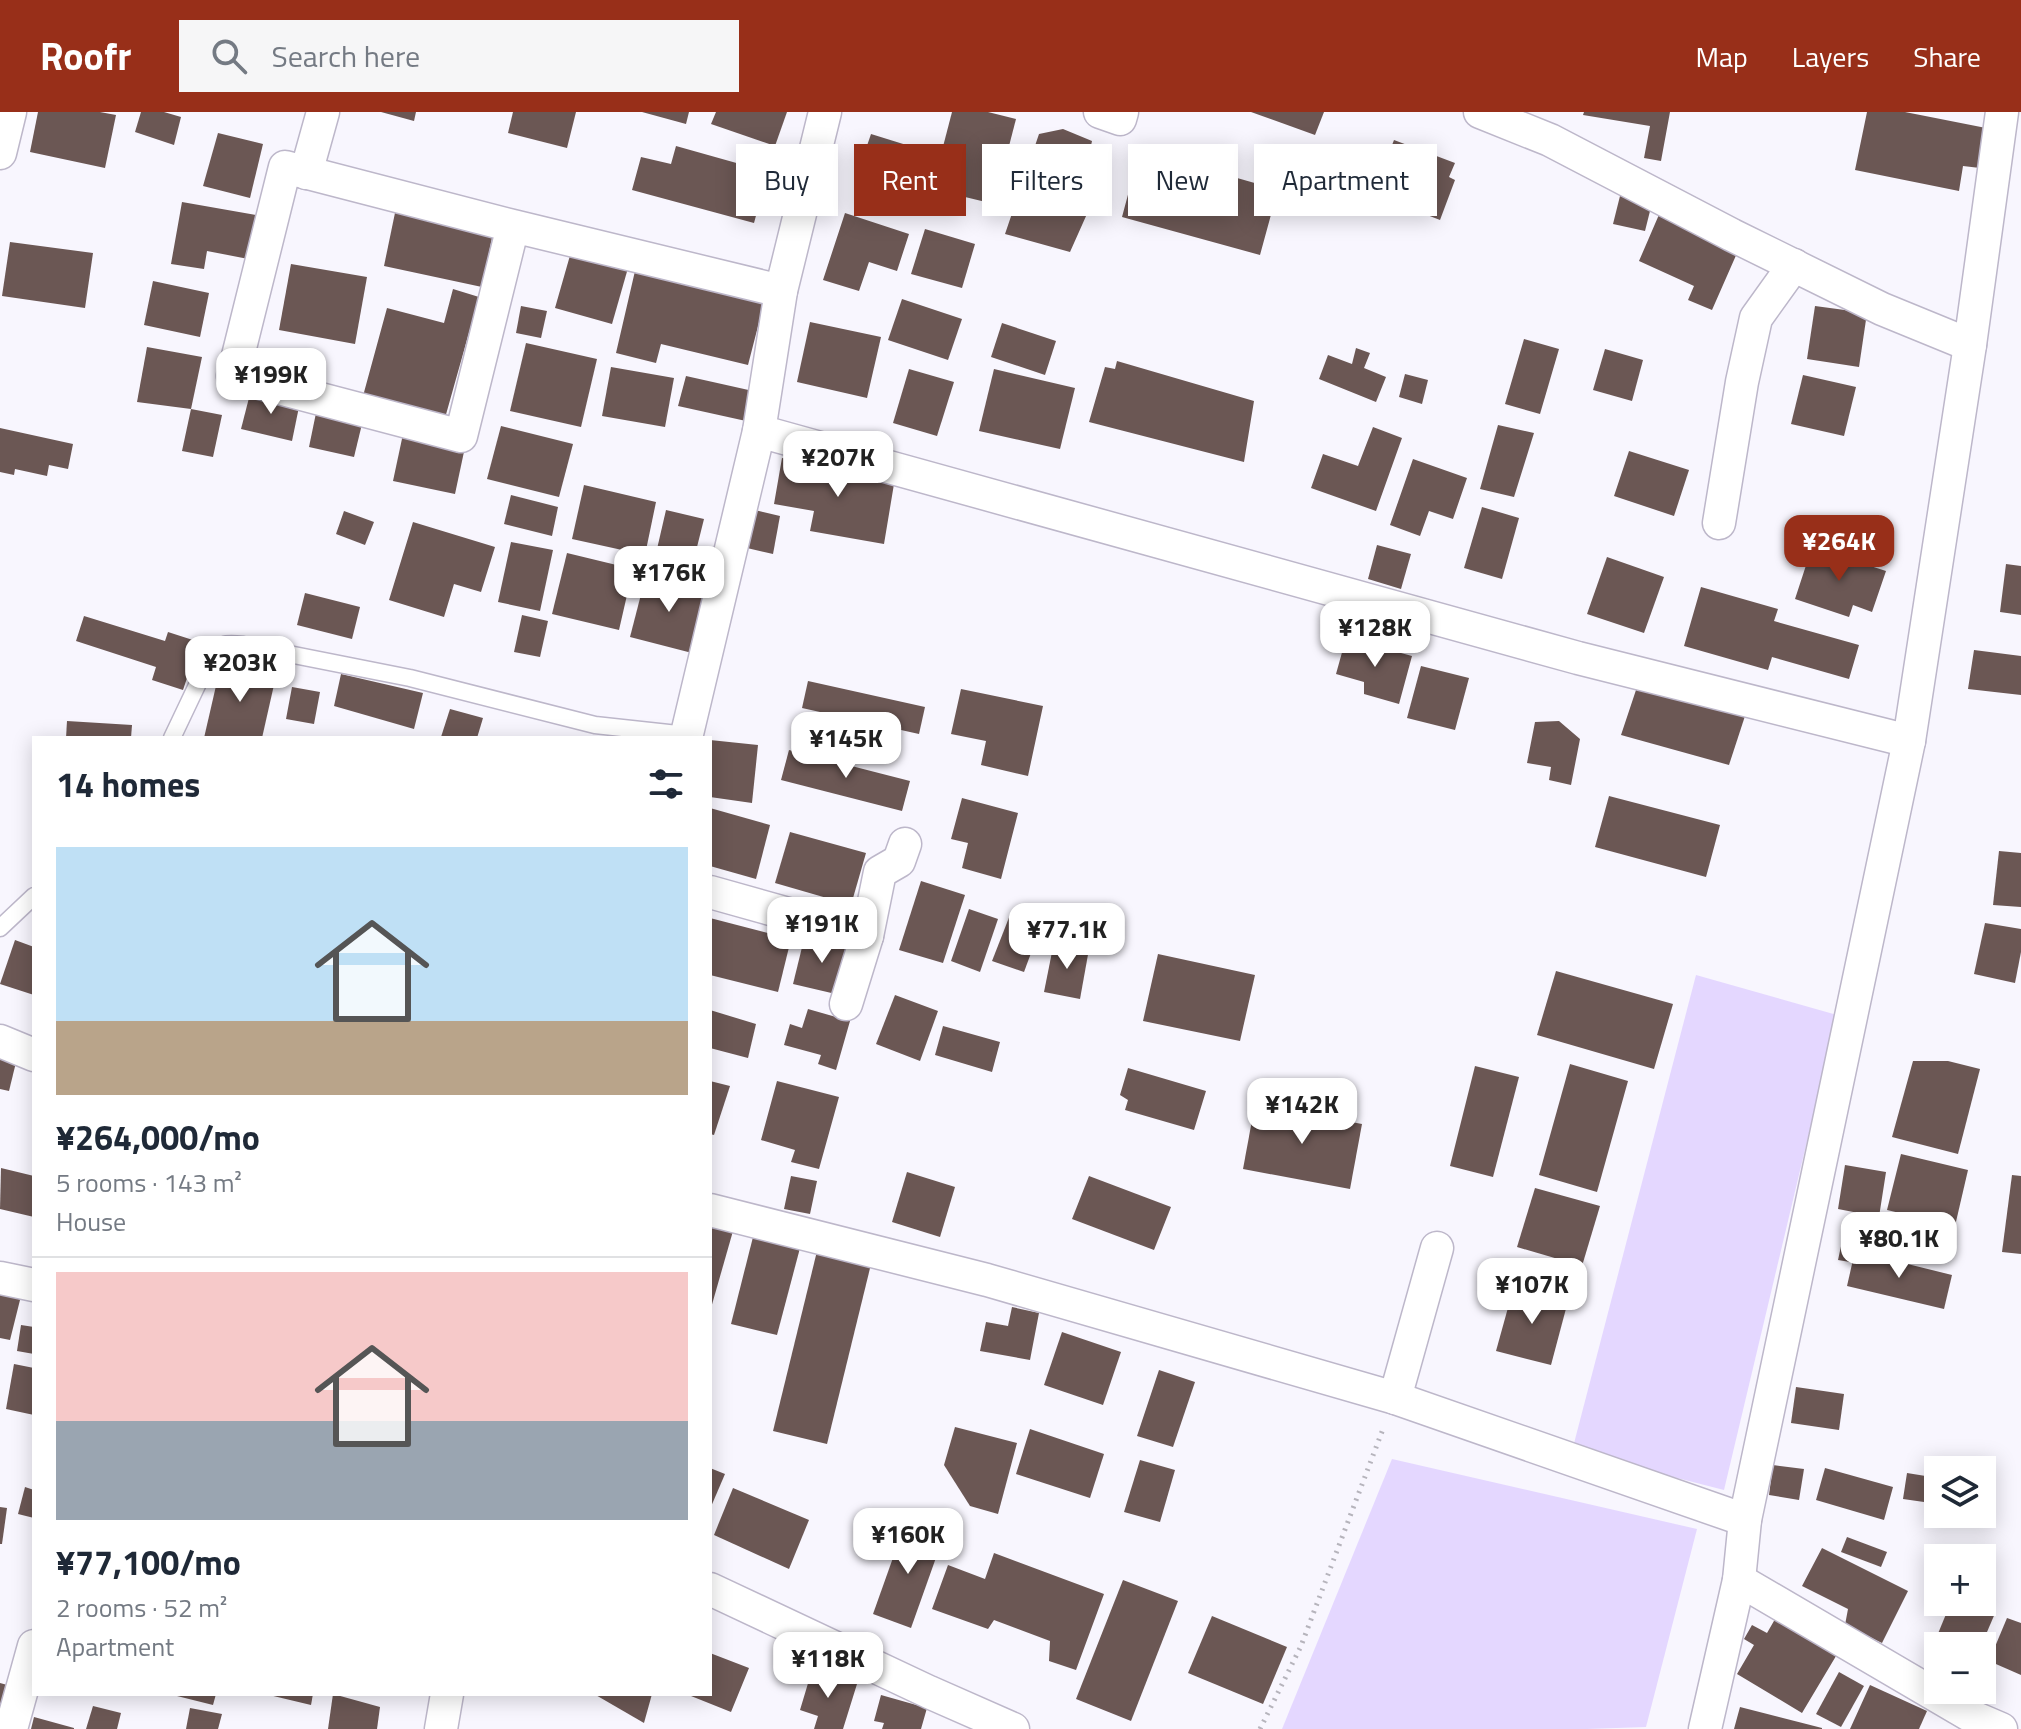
<!DOCTYPE html>
<meta charset="utf-8">
<style>
body{margin:0;font-family:"Titillium Web",sans-serif;background:#f6f6f7;color:#1f2937;height:100vh;display:flex;flex-direction:column;font-size:30px;white-space:nowrap}
*{box-sizing:border-box;margin:0}
p{font-size:26px;color:#747a83}
.icon{flex:none;width:44px;height:44px;fill:none;stroke:currentColor;stroke-width:2;stroke-linecap:round;stroke-linejoin:round}
.map{position:relative;flex:1;overflow:hidden}
.drawer{position:absolute;left:32px;top:624px;width:680px;height:960px;display:flex;flex-direction:column;background:#fff;border-radius:0px;box-shadow:0 4px 20px #0003}
.drawer>*{flex:none}
.guide{position:absolute;left:736px;top:32px;width:760px;height:72px;display:flex;gap:16px}
.fabs{position:absolute;left:1924px;top:1344px;display:grid;gap:16px}
.fabs a{display:grid;place-items:center;width:72px;height:72px;border-radius:0px;background:#fff;box-shadow:0 4px 20px #0003;font-size:40px}
.price{position:absolute;translate:-50% -68px;padding:0 18px;border-radius:16px;background:#fff;color:#222;font-size:26px;line-height:52px;filter:drop-shadow(0 2px 4px #0008)}
.price::after{content:'';position:absolute;left:50%;top:48px;width:24px;height:18px;margin-left:-12px;background:inherit;clip-path:polygon(0 0,100% 0,50% 100%)}
.price.on{background:#982f19;color:#fff}
ul{padding:0;list-style:none}
li{display:grid;align-content:center;gap:16px;height:424px;padding:0 24px}
li+li{border-top:2px solid #e0e1e3}
li span{display:grid;place-items:center;height:248px;border-radius:0px;color:#555}
li>.icon{margin-inline-start:auto}
span .icon{width:144px;height:144px;fill:#fffc;stroke-width:1}
li b{font-size:34px}
h2{display:flex;justify-content:space-between;align-items:center;height:96px;padding:0 24px;font-size:34px}
.pill{padding:0 28px;border-radius:0px;background:#fff;box-shadow:0 4px 20px #0003;font-size:28px;line-height:72px}
.pill.on{background:#982f19;color:#fff}
header{display:flex;align-items:center;gap:48px;box-sizing:border-box;height:112px;padding:0 40px;background:#982f19;color:#fff}
header strong{font-size:38px}
nav{display:flex;gap:44px;margin-inline-start:auto;font-size:28px}
.search{width:560px;height:72px;background:#f6f6f7;display:flex;align-items:center;gap:20px;box-sizing:border-box;padding:0 28px;border-radius:0px;color:#747a83;font-size:30px}
.map>svg:first-child{display:block}
.green{fill:#e4d7ff}
.building{fill:#6b5754}
.lines{fill:none;stroke-linecap:round;stroke-linejoin:round}
.service-casing{stroke:#bdb7ca;stroke-width:19}
.minor-casing{stroke:#bdb7ca;stroke-width:35}
.path{stroke:#b6b4bc;stroke-width:5;stroke-dasharray:2 6;stroke-linecap:butt}
.service{stroke:#fff;stroke-width:16}
.minor{stroke:#fff;stroke-width:32}
</style>
<header>
<strong>Roofr</strong>
<div class="search"><svg class="icon" aria-label="search" viewBox="0 0 24 24"><circle cx="10" cy="10" r="6"/><path d="M15 15l6 6"/></svg>Search here</div>
<nav><a>Map</a><a>Layers</a><a>Share</a></nav>
</header>
<div class="map">
<svg width="2021" height="1617" viewBox="0 0 2021 1617">
<rect width="100%" height="100%" fill="#f8f6fe"/>
<!-- green -->
<g class="green">
<polygon points="1696,863 1837,903 1724,1378 1572,1339"/>
<polygon points="1392,1347 1697,1417 1646,1615 1587,1617 1282,1617"/>
</g>
<!-- building -->
<g class="building">
<polygon points="38,0 100,0 116,3 105,56 30,40"/>
<polygon points="141,0 164,0 181,5 174,33 135,20"/>
<polygon points="381,0 416,0 414,9"/>
<polygon points="513,0 576,0 567,36 508,21"/>
<polygon points="642,0 689,0 686,12"/>
<polygon points="716,0 787,0 775,34 711,12"/>
<polygon points="952,0 988,0 1016,7 994,92 932,77"/>
<polygon points="1251,0 1324,0 1315,23"/>
<polygon points="1584,0 1670,0 1661,49 1644,46 1650,14 1583,3"/>
<polygon points="1867,0 1905,0 1986,16 1980,56 1963,54 1959,79 1855,58"/>
<polygon points="1063,17 1092,29 1089,43 1100,49 1094,63 1103,66 1070,140 1005,122 1039,22"/>
<polygon points="218,21 263,32 250,86 203,74"/>
<polygon points="871,22 929,40 920,76 857,63"/>
<polygon points="1394,28 1455,51 1449,65 1455,68 1440,108 1373,82"/>
<polygon points="676,34 768,60 754,111 632,78 641,45 671,52"/>
<polygon points="1150,41 1293,82 1287,103 1272,99 1260,143 1122,105 1137,49 1147,52"/>
<polygon points="1620,84 1652,91 1645,119 1613,112"/>
<polygon points="182,90 267,105 259,149 207,139 204,157 171,152"/>
<polygon points="396,96 494,116 482,175 384,154"/>
<polygon points="1661,98 1741,132 1712,198 1688,188 1694,174 1639,149"/>
<polygon points="845,101 909,122 897,159 869,150 859,179 823,168"/>
<polygon points="925,117 975,132 962,176 911,162"/>
<polygon points="10,130 93,141 85,196 2,184"/>
<polygon points="571,140 628,156 612,212 555,196"/>
<polygon points="291,152 367,165 355,232 279,218"/>
<polygon points="635,159 764,191 748,253 661,232 656,251 616,241"/>
<polygon points="153,169 209,181 200,225 144,213"/>
<polygon points="453,177 479,185 445,306 363,284 387,196 444,211"/>
<polygon points="902,187 962,207 948,248 888,228"/>
<polygon points="521,194 547,199 541,226 516,221"/>
<polygon points="1815,194 1867,201 1859,255 1807,247"/>
<polygon points="810,210 881,225 867,286 797,270"/>
<polygon points="1002,211 1056,229 1045,263 991,245"/>
<polygon points="1524,227 1559,237 1540,302 1505,292"/>
<polygon points="526,231 597,247 581,315 510,299"/>
<polygon points="147,235 202,245 191,297 137,290"/>
<polygon points="1356,236 1370,241 1364,256 1386,265 1376,290 1319,267 1328,243 1352,252"/>
<polygon points="1605,237 1643,248 1632,289 1593,278"/>
<polygon points="1117,249 1254,289 1244,350 1089,310 1105,255 1115,257"/>
<polygon points="611,255 674,266 665,315 602,304"/>
<polygon points="909,257 954,270 937,324 893,311"/>
<polygon points="994,257 1075,276 1060,337 979,319"/>
<polygon points="1405,262 1428,268 1422,292 1399,285"/>
<polygon points="1803,263 1856,275 1844,324 1791,312"/>
<polygon points="686,264 753,279 746,309 678,294"/>
<polygon points="251,278 300,290 292,329 241,317"/>
<polygon points="191,297 222,303 213,345 182,339"/>
<polygon points="316,301 362,312 354,345 309,335"/>
<polygon points="1498,313 1534,321 1514,385 1480,377"/>
<polygon points="501,314 573,332 559,385 487,367"/>
<polygon points="1373,315 1402,326 1376,399 1311,376 1323,342 1358,354"/>
<polygon points="0,316 73,332 68,357 49,353 47,364 15,357 14,363 0,360"/>
<polygon points="403,322 465,335 455,382 393,369"/>
<polygon points="1629,339 1689,358 1674,404 1614,384"/>
<polygon points="782,346 895,366 884,432 810,419 814,399 774,392"/>
<polygon points="1413,347 1467,366 1453,407 1429,399 1420,424 1390,413"/>
<polygon points="584,373 656,390 645,443 572,427"/>
<polygon points="511,383 558,395 552,424 504,412"/>
<polygon points="1482,395 1519,406 1502,467 1464,456"/>
<polygon points="666,398 704,407 691,459 654,450"/>
<polygon points="755,398 780,404 773,442 747,436"/>
<polygon points="344,399 374,410 365,433 336,422"/>
<polygon points="413,410 495,435 481,480 454,472 444,505 389,488"/>
<polygon points="511,430 553,438 540,499 498,490"/>
<polygon points="1377,433 1411,442 1401,477 1368,467"/>
<polygon points="1812,435 1886,459 1872,500 1853,493 1849,505 1795,487"/>
<polygon points="567,441 633,457 619,518 552,502"/>
<polygon points="1607,445 1664,465 1644,521 1587,502"/>
<polygon points="2006,452 2021,454 2021,503 2000,500"/>
<polygon points="646,463 708,480 692,541 630,525"/>
<polygon points="1701,475 1778,497 1774,509 1859,533 1849,567 1772,545 1768,558 1684,534"/>
<polygon points="305,481 360,495 352,527 297,513"/>
<polygon points="522,503 548,509 540,545 514,540"/>
<polygon points="84,504 165,529 168,520 199,530 183,578 152,568 156,555 76,529"/>
<polygon points="1346,526 1412,544 1399,592 1364,582 1364,570 1336,562"/>
<polygon points="1974,538 2021,544 2021,583 1968,577"/>
<polygon points="221,552 276,564 262,626 204,626"/>
<polygon points="1421,554 1469,566 1455,618 1407,606"/>
<polygon points="341,562 423,581 414,617 334,594"/>
<polygon points="808,569 925,595 919,622 802,596"/>
<polygon points="1638,572 1745,604 1729,653 1621,623"/>
<polygon points="292,575 320,580 314,612 286,607"/>
<polygon points="961,577 1043,594 1028,664 981,653 986,629 951,622"/>
<polygon points="450,597 483,606 477,626 441,625"/>
<polygon points="67,609 132,613 131,626 66,626"/>
<polygon points="1559,609 1580,627 1571,673 1549,668 1551,655 1527,651 1535,610"/>
<polygon points="710,628 758,633 752,691 710,685"/>
<polygon points="789,638 910,669 902,699 781,668"/>
<polygon points="1609,684 1720,713 1706,765 1595,735"/>
<polygon points="962,686 1018,701 1001,767 962,756 968,731 951,727"/>
<polygon points="710,696 770,713 756,767 710,754"/>
<polygon points="790,720 866,741 851,793 775,771"/>
<polygon points="1999,739 2021,741 2021,795 1993,793"/>
<polygon points="921,769 965,783 943,851 899,838"/>
<polygon points="969,797 998,807 980,860 951,849"/>
<polygon points="1010,803 1041,814 1024,860 992,849"/>
<polygon points="710,806 791,827 778,880 710,863"/>
<polygon points="1985,811 2021,817 2021,840 2015,871 1974,862"/>
<polygon points="805,823 851,834 840,883 793,872"/>
<polygon points="15,828 34,835 34,883 0,872"/>
<polygon points="1054,830 1089,837 1080,887 1044,880"/>
<polygon points="1158,842 1255,863 1240,929 1143,909"/>
<polygon points="1556,859 1673,892 1654,957 1537,923"/>
<polygon points="895,883 938,899 920,949 876,932"/>
<polygon points="808,897 850,909 836,958 818,952 821,943 784,933 790,912 802,916"/>
<polygon points="710,898 756,912 748,946 710,936"/>
<polygon points="943,914 1000,930 992,960 935,943"/>
<polygon points="0,934 19,938 9,979 0,977"/>
<polygon points="1913,949 1948,949 1980,957 1958,1042 1892,1025"/>
<polygon points="1570,952 1628,969 1597,1080 1539,1063"/>
<polygon points="1475,954 1519,965 1493,1065 1450,1054"/>
<polygon points="1128,956 1206,979 1194,1018 1125,998 1128,988 1120,983"/>
<polygon points="710,969 730,974 714,1023 710,1022"/>
<polygon points="777,969 839,985 819,1057 791,1050 795,1038 761,1028"/>
<polygon points="1255,992 1362,1012 1350,1077 1243,1057"/>
<polygon points="1901,1042 1968,1058 1955,1114 1887,1098"/>
<polygon points="1845,1053 1886,1060 1879,1105 1838,1097"/>
<polygon points="1,1056 34,1064 34,1105 0,1097"/>
<polygon points="907,1060 955,1075 940,1125 892,1110"/>
<polygon points="2012,1063 2021,1064 2021,1142 2002,1140"/>
<polygon points="791,1064 817,1069 810,1102 784,1097"/>
<polygon points="1089,1064 1171,1095 1154,1138 1072,1107"/>
<polygon points="1535,1076 1600,1094 1582,1154 1517,1135"/>
<polygon points="710,1112 733,1119 711,1196 710,1196"/>
<polygon points="753,1125 800,1136 777,1223 731,1212"/>
<polygon points="1843,1125 1876,1132 1875,1139 1853,1136 1850,1150 1838,1148"/>
<polygon points="819,1131 873,1144 827,1332 773,1319"/>
<polygon points="1855,1139 1952,1163 1944,1197 1847,1174"/>
<polygon points="1514,1174 1568,1189 1551,1253 1496,1239"/>
<polygon points="0,1175 22,1180 10,1228 0,1226"/>
<polygon points="1012,1195 1039,1201 1030,1248 980,1239 986,1210 1008,1214"/>
<polygon points="21,1213 34,1215 34,1242 17,1239"/>
<polygon points="1062,1220 1121,1240 1103,1293 1044,1273"/>
<polygon points="14,1252 34,1256 34,1303 6,1297"/>
<polygon points="1159,1258 1195,1270 1173,1335 1137,1324"/>
<polygon points="1796,1275 1844,1282 1839,1318 1791,1311"/>
<polygon points="955,1315 1017,1331 998,1402 970,1394 944,1353"/>
<polygon points="1030,1317 1104,1342 1090,1386 1016,1362"/>
<polygon points="1140,1348 1175,1358 1160,1410 1124,1400"/>
<polygon points="1773,1353 1804,1357 1799,1388 1769,1383"/>
<polygon points="710,1356 725,1362 710,1397"/>
<polygon points="1825,1356 1893,1375 1884,1408 1816,1388"/>
<polygon points="1907,1361 1938,1366 1938,1392 1903,1387"/>
<polygon points="25,1375 34,1378 34,1406 18,1402"/>
<polygon points="733,1376 809,1408 789,1457 714,1423"/>
<polygon points="0,1395 7,1396 2,1432 0,1432"/>
<polygon points="905,1412 943,1426 911,1516 873,1502"/>
<polygon points="1847,1425 1887,1440 1881,1455 1841,1440"/>
<polygon points="1822,1436 1908,1479 1882,1531 1845,1513 1848,1497 1802,1474"/>
<polygon points="994,1441 1104,1482 1076,1558 1049,1549 1050,1529 994,1508 988,1517 932,1497 948,1453 985,1467"/>
<polygon points="1123,1468 1178,1489 1131,1609 1076,1587"/>
<polygon points="1951,1490 1973,1490 1996,1499 1981,1534 1962,1534 1937,1524"/>
<polygon points="1778,1502 1839,1539 1802,1601 1737,1562 1754,1533 1744,1527 1752,1513 1767,1521"/>
<polygon points="1212,1504 1287,1535 1263,1592 1188,1561"/>
<polygon points="2007,1506 2021,1511 2021,1563 1989,1549"/>
<polygon points="710,1541 749,1556 731,1600 686,1582 710,1582"/>
<polygon points="812,1558 857,1572 843,1617 814,1617 818,1604 800,1598"/>
<polygon points="1839,1560 1864,1574 1841,1615 1816,1602"/>
<polygon points="0,1571 11,1574 0,1609"/>
<polygon points="1870,1573 1927,1599 1919,1617 1850,1617"/>
<polygon points="169,1582 216,1582 213,1593"/>
<polygon points="265,1582 313,1582 311,1593"/>
<polygon points="333,1582 380,1595 377,1617 328,1617"/>
<polygon points="594,1582 652,1582 644,1611"/>
<polygon points="881,1583 927,1596 921,1617 882,1617 884,1611 874,1609"/>
<polygon points="93,1594 121,1601 117,1617 86,1617"/>
<polygon points="1740,1595 1822,1616 1822,1617 1734,1617"/>
<polygon points="190,1596 222,1602 218,1617 186,1617"/>
<polygon points="34,1605 74,1616 74,1617 31,1617"/>
</g>
<g class="lines">
<!-- service casing -->
<g class="service-casing">
<g id="service">
<path d="M172,626L210,546C220,531 225,531 243,533L410,566L595,613L687,623"/>
<polyline points="0,816 34,784"/>
</g>
</g>
<!-- minor casing -->
<g class="minor-casing">
<g id="minor">
<polyline points="1100,0 1120,7 1122,0"/>
<polyline points="1480,0 1550,28 1732,123 1882,197 1970,233"/>
<polyline points="0,41 10,0"/>
<polyline points="306,61 323,0"/>
<polyline points="513,114 461,324 233,264 285,55 513,114 781,179"/>
<polyline points="759,319 1578,546 1909,629"/>
<polyline points="1719,411 1742,270 1756,206 1794,153"/>
<polyline points="686,626 759,319 781,179 825,0"/>
<polyline points="710,780 867,824"/>
<polyline points="846,892 867,824 880,760 899,749 905,732"/>
<polyline points="0,929 34,943"/>
<polyline points="710,1098 987,1168 1395,1286 1745,1408"/>
<polyline points="0,1166 34,1173"/>
<polyline points="1395,1286 1437,1136"/>
<polyline points="1739,1468 1973,1605 2001,1617"/>
<polyline points="710,1477 929,1580 1013,1617"/>
<polyline points="11,1617 34,1534"/>
<polyline points="441,1617 447,1582"/>
<polyline points="1705,1617 1739,1468 1745,1408 1909,629 1970,233 2002,0"/>
</g>
</g>
<!-- path -->
<polyline class="path" points="1260,1617 1301,1534 1383,1317"/>
<!-- service -->
<use href="#service" class="service"/>
<!-- minor -->
<use href="#minor" class="minor"/>
</g>
</svg>
<div class="fabs">
<a><svg class="icon" aria-label="layers" viewBox="0 0 24 24"><path d="M12 4l9 5-9 5-9-5zM3 14l9 5 9-5"/></svg></a>
<a>+</a>
<a>−</a>
</div>
<b class="price" style="left:271px;top:304px">¥199K</b>
<b class="price" style="left:838px;top:387px">¥207K</b>
<b class="price on" style="left:1839px;top:471px">¥264K</b>
<b class="price" style="left:669px;top:502px">¥176K</b>
<b class="price" style="left:1375px;top:557px">¥128K</b>
<b class="price" style="left:240px;top:592px">¥203K</b>
<b class="price" style="left:846px;top:668px">¥145K</b>
<b class="price" style="left:822px;top:853px">¥191K</b>
<b class="price" style="left:1067px;top:859px">¥77.1K</b>
<b class="price" style="left:1302px;top:1034px">¥142K</b>
<b class="price" style="left:1899px;top:1168px">¥80.1K</b>
<b class="price" style="left:1532px;top:1214px">¥107K</b>
<b class="price" style="left:908px;top:1464px">¥160K</b>
<b class="price" style="left:828px;top:1588px">¥118K</b>
<div class="guide">
<a class="pill">Buy</a>
<a class="pill on">Rent</a>
<a class="pill">Filters</a>
<a class="pill">New</a>
<a class="pill">Apartment</a>
</div>
<section class="drawer">
<h2>14 homes<svg class="icon" aria-label="filters" viewBox="0 0 24 24"><path d="M4 7h16M4 17h16"/><circle cx="9" cy="7" r="2"/><circle cx="15" cy="17" r="2"/></svg></h2>
<ul>
<li><span style="background:linear-gradient(#bfe0f5 70%,#b9a48a 0)"><svg class="icon" aria-label="home" viewBox="0 0 24 24"><path d="M3 11l9-7 9 7M6 9v11h12V9"/></svg></span><div><b>¥264,000/mo</b><p>5 rooms · 143 m²</p><p>House</p></div></li>
<li><span style="background:linear-gradient(#f6c9c9 60%,#9aa5b1 0)"><svg class="icon" aria-label="home" viewBox="0 0 24 24"><path d="M3 11l9-7 9 7M6 9v11h12V9"/></svg></span><div><b>¥77,100/mo</b><p>2 rooms · 52 m²</p><p>Apartment</p></div></li>
</ul>
</section>
</div>
